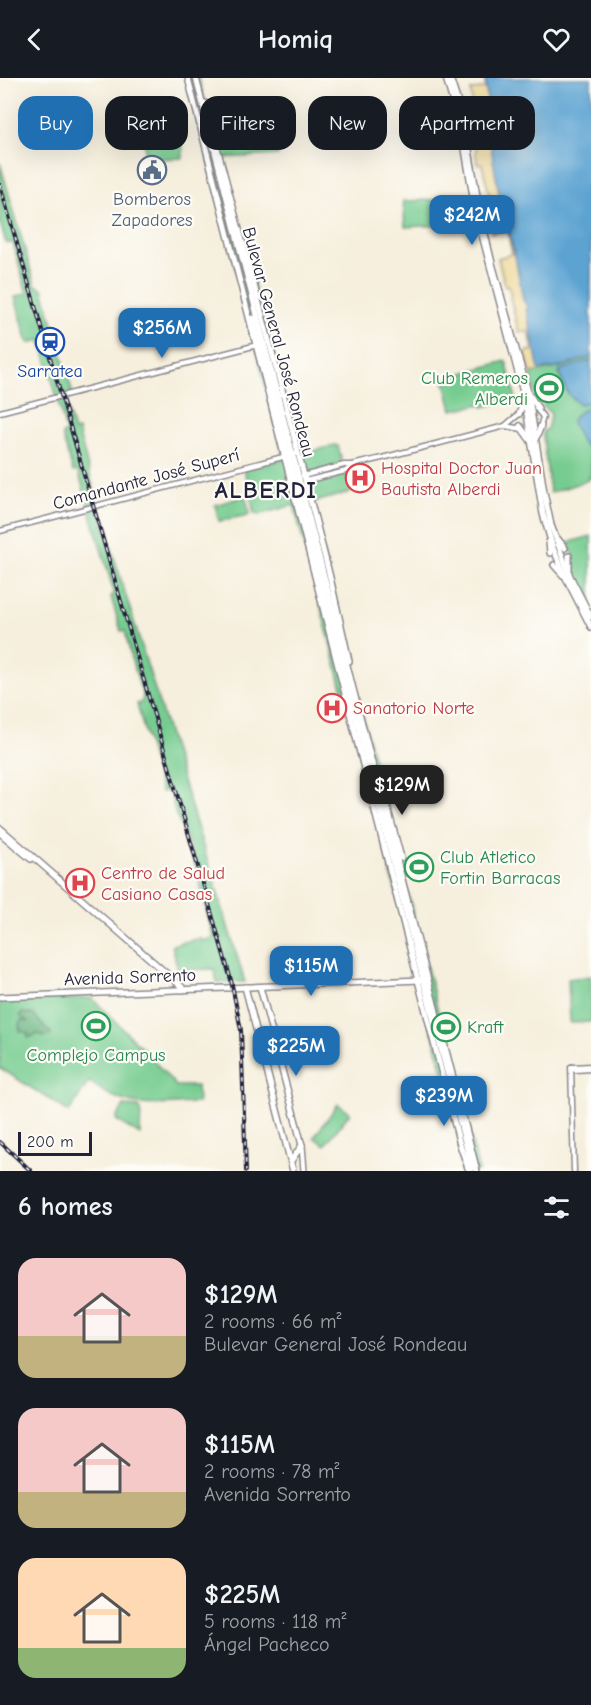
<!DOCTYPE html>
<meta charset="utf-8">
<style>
body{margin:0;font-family:"Comic Neue",sans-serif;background:#242831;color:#f1f3f6;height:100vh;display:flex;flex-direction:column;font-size:22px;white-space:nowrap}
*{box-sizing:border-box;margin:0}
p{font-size:20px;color:#9ea1a6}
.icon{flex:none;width:33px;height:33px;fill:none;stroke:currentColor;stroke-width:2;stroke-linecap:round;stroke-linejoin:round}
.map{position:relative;height:1093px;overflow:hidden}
.details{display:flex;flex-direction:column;background:#171b24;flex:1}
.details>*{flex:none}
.hud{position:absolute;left:18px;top:18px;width:555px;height:54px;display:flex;gap:12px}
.scale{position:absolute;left:18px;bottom:15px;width:74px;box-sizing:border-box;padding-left:6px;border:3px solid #22223b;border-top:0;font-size:16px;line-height:21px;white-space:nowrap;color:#22223b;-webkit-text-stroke:4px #fdfcf7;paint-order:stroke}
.price{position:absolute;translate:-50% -51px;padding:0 14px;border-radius:12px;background:#1f6fb2;color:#fff;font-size:20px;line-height:39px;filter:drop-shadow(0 2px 3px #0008)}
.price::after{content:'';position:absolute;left:50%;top:36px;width:18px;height:14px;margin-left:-9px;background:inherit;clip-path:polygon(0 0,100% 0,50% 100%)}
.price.current{background:#222;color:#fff}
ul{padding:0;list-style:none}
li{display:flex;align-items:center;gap:18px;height:150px;padding:0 18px}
li span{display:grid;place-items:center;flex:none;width:168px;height:120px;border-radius:18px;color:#555}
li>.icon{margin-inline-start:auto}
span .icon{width:72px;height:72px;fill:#fffc;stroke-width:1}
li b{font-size:26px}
h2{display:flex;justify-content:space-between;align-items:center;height:72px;padding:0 18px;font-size:26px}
.tag{padding:0 21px;border-radius:18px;background:#171b24;box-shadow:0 6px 24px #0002;font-size:21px;line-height:54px}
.tag.current{background:#1f6fb2;color:#fff}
header{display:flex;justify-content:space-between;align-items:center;height:78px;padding:0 18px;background:#171b24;font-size:27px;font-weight:700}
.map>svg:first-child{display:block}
.green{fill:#76cc90;stroke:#4c7766;stroke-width:1.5}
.forest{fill:#60b07a;stroke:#41695a;stroke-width:1.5}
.sand{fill:#eeda9e;stroke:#887e6c;stroke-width:1.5}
.water{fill:#5ca3d2;stroke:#3f6286;stroke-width:1.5}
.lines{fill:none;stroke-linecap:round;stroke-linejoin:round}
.minor-casing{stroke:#8c888c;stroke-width:7}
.major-casing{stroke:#8c888c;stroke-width:8}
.minor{stroke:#fff;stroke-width:4}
.major{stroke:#fff;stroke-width:5}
.rail-casing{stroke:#22223b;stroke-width:4}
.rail{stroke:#fdfcf7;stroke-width:1.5;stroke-dasharray:4.5;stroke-linecap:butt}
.labels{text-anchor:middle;stroke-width:4.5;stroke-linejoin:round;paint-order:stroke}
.service-label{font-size:18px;fill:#4e5e75;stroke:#fdfcf7}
.street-label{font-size:18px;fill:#22223b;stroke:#fdfcf7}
.transit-label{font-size:18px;fill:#164399;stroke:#fdfcf7}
.leisure-label{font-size:18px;fill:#27864d;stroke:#fdfcf7;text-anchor:start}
.health-label{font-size:18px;fill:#be3a42;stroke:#fdfcf7;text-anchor:start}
.district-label{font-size:24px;font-weight:bold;letter-spacing:1.5px;fill:#22223b;stroke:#fdfcf7}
</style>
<header><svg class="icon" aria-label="back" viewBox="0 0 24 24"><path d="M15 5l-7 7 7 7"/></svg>Homiq<svg class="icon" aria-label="heart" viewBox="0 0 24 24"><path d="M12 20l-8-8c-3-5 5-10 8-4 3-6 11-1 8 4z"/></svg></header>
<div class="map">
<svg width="591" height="1093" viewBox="0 0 591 1093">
<rect width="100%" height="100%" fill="#fdfcf7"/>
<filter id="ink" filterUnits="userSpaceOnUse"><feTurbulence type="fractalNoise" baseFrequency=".0167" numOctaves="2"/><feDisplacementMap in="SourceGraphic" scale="12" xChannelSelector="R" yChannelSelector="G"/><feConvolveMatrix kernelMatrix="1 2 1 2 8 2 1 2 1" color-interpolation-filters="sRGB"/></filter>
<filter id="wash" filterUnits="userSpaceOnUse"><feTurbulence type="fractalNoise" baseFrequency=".008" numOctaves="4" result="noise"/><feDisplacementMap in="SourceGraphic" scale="24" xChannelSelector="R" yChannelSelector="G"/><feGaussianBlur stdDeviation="1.35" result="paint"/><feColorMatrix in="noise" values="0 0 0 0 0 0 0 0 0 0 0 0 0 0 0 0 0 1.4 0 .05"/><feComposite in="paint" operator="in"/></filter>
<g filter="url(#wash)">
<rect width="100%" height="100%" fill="#f6efdd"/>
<!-- green -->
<g class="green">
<polygon points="188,0 199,0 299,377 335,367 338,368 342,383 341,386 307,396 305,402 346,393 352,414 311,425 355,608 479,1093 469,1093 294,427 258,437 254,435 244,391 282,381 284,382"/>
<polygon points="249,49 249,58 277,57 278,77 223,80 215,51"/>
<polygon points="182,56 183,80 145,81 145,57"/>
<path d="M0,85L35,207L43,211L73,316L64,318L74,353L78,352L98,427L245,904H217L214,891L178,892L172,867L201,860L202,863L213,860C203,819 195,776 177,739C173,730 174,720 168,713L161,714L137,626L142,624L143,617L132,583L125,553H121L111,519L114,514L78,393L73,394L62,357L66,353L41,262L28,265L15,219L27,215L13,165H6L0,145Z"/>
<polygon points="459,121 465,146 405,149 403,123"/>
<path d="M591,279V282L559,294C562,307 568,319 580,326L591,324V329C583,332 574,335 572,344L581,363L591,373V399H589V402L550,415L543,359V353L547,351L551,336L544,329L542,324H538V320H536L531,295L557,290Z"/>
<polygon points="506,283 516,321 483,329 482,326 452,332 444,300"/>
<polygon points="245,418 250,435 248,437 219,443 215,427"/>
<polygon points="591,458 591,525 590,526 574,496 573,475 567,465"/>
<polygon points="591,898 591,944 570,945 568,901"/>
<path d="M92,920L146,974L176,1008H197L198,1025C154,1026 127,1034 90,1004L88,1005L69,1034L0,990V923Z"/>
<polygon points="338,1026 350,1035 325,1067 314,1059"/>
<polygon points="124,1028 139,1029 141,1032 140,1057 117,1043 116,1040"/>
</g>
<!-- forest -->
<polygon class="forest" points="22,935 33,936 46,951 50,953 51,957 44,959 38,956 28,960 28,955 20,953 19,946 21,942 29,944 20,938"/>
<!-- sand -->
<polygon class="sand" points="485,0 557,290 531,295 525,274 533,272 529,254 519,254 510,219 511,217 508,207 505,208 498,180 512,176 507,152 492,155 487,136 493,133 482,86 477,86 471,12 485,11"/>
<!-- water -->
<g class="water">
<path d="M485,0H591V279L557,290L539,292C535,272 531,253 526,232L528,230L523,222L516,183L497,106L491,70Z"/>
<path d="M591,282V324L580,326C568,319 561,306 560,292Z"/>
<path d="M591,329V373L581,363L572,344C574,335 583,332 591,329Z"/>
</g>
</g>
<g filter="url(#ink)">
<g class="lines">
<!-- minor casing -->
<g class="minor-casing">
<g id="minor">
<polyline points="536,330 543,339 540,349"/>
<polyline points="0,334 257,267"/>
<polyline points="506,347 519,336"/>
<polyline points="303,398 344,387 352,387 382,380 505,348 522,351"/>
<polyline points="305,403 346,393 352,387"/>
<polyline points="0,453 298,375"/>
<polyline points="571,989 574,1093"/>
<polyline points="572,989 575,992 591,991"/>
<polyline points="572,989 591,988"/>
</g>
</g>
<!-- major casing -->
<g class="major-casing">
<g id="major">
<polyline points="188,0 460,1067 469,1093"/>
<polyline points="196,0 477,1093"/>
<polyline points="446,0 463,60 475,130 524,318 543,436 553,470 566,500 591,549"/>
<polyline points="450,0 464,43 480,135 492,185 528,314 544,414 551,447 569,496 591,539"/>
<polyline points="205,25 279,300 329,495 349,583"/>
<polyline points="253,240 472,1091"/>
<polyline points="531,319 538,330"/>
<polyline points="519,336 524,323"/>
<polyline points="520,348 530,362"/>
<polyline points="537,358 541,348"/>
<polyline points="557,460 565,470"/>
<polyline points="549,464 550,475"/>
<polyline points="554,487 563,497"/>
<polyline points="569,494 569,478"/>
<polyline points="381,705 401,780"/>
<polyline points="0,750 182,909 182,912"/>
<polyline points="0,755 31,781"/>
<polyline points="245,909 293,1093"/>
<polyline points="260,909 302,1067 304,1093"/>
<polyline points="0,919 421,902"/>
<polyline points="291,1083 302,1067"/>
</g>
</g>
<!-- minor -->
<use href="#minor" class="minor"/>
<!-- major -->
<use href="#major" class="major"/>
<!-- rail casing -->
<g class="rail-casing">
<g id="rail">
<polyline points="0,107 231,902 241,952 246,1093"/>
<polyline points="0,1064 31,1093"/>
</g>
</g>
<!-- rail -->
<use href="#rail" class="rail"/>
</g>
</g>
<!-- icons -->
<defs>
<g id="civic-ring" transform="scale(1.5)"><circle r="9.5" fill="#fdfcf7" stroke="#5c6f8a" stroke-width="1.5"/><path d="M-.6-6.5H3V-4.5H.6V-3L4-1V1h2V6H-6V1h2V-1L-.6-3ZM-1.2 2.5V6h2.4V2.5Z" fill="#5c6f8a"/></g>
<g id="station-ring" transform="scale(1.5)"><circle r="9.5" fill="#fdfcf7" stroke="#1a4fb4" stroke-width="1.5"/><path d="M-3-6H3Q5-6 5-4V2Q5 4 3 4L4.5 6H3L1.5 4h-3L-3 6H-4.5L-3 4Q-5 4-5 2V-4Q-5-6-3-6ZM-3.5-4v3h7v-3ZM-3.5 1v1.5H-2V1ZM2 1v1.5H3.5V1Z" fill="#1a4fb4"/></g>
<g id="stadium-ring" transform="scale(1.5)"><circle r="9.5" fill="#fdfcf7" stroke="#2e9e5b" stroke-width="1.5"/><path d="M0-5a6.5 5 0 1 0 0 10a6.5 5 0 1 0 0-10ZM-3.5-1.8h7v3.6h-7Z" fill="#2e9e5b"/></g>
<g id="hospital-ring" transform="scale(1.5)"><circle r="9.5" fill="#fdfcf7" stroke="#e0444e" stroke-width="1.5"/><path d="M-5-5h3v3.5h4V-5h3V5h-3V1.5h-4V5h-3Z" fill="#e0444e"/></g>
</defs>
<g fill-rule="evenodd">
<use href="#civic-ring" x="152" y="92"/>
<use href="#station-ring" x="50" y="264"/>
<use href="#stadium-ring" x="549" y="310"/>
<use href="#hospital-ring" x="360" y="400"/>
<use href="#hospital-ring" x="332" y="630"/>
<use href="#stadium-ring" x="419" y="789"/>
<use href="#hospital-ring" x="80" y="805"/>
<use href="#stadium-ring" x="96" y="948"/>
<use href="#stadium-ring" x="446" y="949"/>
</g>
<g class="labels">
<!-- service labels -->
<g class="service-label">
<text x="152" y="127">Bomberos<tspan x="152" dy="21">Zapadores</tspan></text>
</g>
<!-- street labels -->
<g class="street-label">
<text transform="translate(279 264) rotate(75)" y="6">Bulevar General José Rondeau</text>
<text transform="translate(146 401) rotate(-15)" y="6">Comandante José Superí</text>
<text transform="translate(130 899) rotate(-2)" y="6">Avenida Sorrento</text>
</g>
<!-- transit labels -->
<g class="transit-label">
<text x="50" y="299">Sarratea</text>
</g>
<!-- leisure labels -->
<g class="leisure-label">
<text x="528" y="306" text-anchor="end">Club Remeros<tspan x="528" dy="21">Alberdi</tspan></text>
<text x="440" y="785">Club Atletico<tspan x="440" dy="21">Fortin Barracas</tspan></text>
<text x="467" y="955">Kraft</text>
<text x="96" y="983" text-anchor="middle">Complejo Campus</text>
</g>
<!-- health labels -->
<g class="health-label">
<text x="381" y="396">Hospital Doctor Juan<tspan x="381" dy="21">Bautista Alberdi</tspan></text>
<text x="353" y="636">Sanatorio Norte</text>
<text x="101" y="801">Centro de Salud<tspan x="101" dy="21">Casiano Casas</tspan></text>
</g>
<!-- district labels -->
<g class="district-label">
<text x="266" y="420">ALBERDI</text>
</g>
</g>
</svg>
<div class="scale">200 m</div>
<b class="price" style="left:472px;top:168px">$242M</b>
<b class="price" style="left:162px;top:281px">$256M</b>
<b class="price current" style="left:402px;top:738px">$129M</b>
<b class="price" style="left:311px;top:919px">$115M</b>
<b class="price" style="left:296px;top:999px">$225M</b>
<b class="price" style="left:444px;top:1049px">$239M</b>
<div class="hud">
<a class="tag current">Buy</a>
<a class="tag">Rent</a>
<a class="tag">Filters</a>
<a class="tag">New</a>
<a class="tag">Apartment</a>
</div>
</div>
<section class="details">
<h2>6 homes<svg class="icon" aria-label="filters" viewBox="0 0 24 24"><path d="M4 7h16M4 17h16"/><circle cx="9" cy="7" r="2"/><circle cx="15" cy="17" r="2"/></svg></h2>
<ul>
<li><span style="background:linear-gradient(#f6c9c9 65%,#c2b280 0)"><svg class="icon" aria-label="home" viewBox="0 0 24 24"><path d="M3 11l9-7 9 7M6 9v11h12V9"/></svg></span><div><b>$129M</b><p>2 rooms · 66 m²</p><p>Bulevar General José Rondeau</p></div></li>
<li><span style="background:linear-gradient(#f6c9c9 70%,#c2b280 0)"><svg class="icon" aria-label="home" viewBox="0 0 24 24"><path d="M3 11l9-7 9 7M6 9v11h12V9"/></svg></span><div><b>$115M</b><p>2 rooms · 78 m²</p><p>Avenida Sorrento</p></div></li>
<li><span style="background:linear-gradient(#ffd9b3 75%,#8fb573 0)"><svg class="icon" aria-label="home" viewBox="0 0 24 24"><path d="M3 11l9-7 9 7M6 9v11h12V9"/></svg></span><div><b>$225M</b><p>5 rooms · 118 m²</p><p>Ángel Pacheco</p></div></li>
</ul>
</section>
